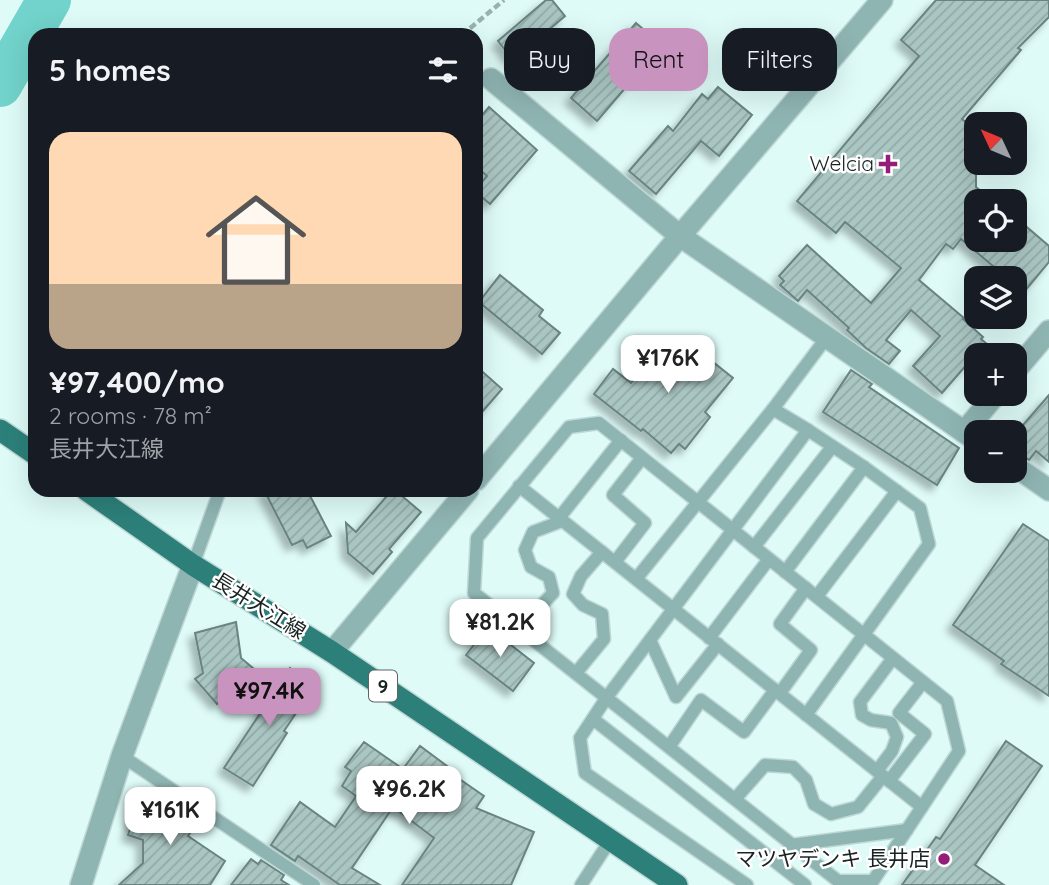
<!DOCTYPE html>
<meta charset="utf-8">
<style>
body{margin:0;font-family:Quicksand,"Noto Sans JP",sans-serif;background:#20242c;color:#f1f3f6;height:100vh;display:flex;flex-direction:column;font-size:26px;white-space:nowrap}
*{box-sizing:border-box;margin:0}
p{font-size:23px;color:#9ea1a6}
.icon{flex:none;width:38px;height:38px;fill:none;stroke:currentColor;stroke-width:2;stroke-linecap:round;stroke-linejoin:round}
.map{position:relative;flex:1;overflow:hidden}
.details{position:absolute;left:28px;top:28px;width:455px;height:469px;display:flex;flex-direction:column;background:#171b24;border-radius:21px;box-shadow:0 7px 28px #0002}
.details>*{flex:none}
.guide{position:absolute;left:504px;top:28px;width:439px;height:63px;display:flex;gap:14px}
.needle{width:46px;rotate:314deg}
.fabs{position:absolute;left:964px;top:112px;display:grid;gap:14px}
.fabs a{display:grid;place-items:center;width:63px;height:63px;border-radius:14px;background:#171b24;box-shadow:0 7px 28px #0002;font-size:35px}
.price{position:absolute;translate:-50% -60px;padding:0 16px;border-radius:14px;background:#fff;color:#222;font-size:23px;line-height:46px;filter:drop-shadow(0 2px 4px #0008)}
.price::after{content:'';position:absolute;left:50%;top:42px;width:21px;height:16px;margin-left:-10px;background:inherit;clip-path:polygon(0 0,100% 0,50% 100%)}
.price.current{background:#c893be;color:#111}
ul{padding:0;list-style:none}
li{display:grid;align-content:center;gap:14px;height:371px;padding:0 21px}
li+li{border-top:2px solid #363941}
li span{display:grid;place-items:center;height:217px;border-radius:21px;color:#555}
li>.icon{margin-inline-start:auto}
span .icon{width:126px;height:126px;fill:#fffc;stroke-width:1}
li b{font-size:30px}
h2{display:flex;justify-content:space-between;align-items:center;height:84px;padding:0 21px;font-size:30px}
.pill{padding:0 24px;border-radius:21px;background:#171b24;box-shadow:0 7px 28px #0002;font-size:24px;line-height:63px}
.pill.current{background:#c893be;color:#111}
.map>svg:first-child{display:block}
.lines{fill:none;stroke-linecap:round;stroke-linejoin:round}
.river{stroke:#71d3cb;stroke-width:44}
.building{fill:url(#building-hatch);stroke:#698481;stroke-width:2;filter:url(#shadow)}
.lane-casing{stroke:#bed8d6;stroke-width:15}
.street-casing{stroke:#bed8d6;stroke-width:24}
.primary-casing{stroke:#bed8d6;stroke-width:24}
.path{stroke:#9ab1ae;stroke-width:4.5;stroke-dasharray:7 3.5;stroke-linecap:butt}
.lane{stroke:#8fb5b2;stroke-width:12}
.street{stroke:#8fb5b2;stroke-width:21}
.primary{stroke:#2d807a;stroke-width:21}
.poi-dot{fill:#951d7a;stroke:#fff;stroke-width:2.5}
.labels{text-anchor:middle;stroke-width:5;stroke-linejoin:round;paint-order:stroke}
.shield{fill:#fff;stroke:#5d6564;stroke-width:2}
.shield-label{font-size:19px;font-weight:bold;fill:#182322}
.poi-label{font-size:21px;fill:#182322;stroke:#fff;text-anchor:end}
.street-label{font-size:21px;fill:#182322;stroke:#fff}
</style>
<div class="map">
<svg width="1049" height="885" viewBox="0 0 1049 885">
<defs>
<pattern id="building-hatch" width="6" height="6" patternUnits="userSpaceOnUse" patternTransform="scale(1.75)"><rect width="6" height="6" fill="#aac6c3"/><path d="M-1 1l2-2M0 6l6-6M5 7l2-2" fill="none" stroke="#92aaa7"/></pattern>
<filter id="shadow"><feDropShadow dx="-6" dy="6" stdDeviation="3.5" flood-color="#0004"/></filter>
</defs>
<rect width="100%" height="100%" fill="#defbf8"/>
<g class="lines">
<!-- river -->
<polyline class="river" points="0,85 49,0"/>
</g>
<!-- building -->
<g class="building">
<polygon points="546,0 552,0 565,16 513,60 498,41"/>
<polygon points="936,0 1049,0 1049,17 1018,48 1021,50 962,119 976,131 976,187 993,201 976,201 976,240 1015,240 1015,217 1049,246 1049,262 1024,292 1015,285 1015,278 1007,278 961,239 953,249 946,244 919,280 964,318 963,319 983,337 981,339 1000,355 975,355 942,393 913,366 940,336 911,310 886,340 900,351 889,364 866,348 847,330 849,328 807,290 798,301 780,285 784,281 779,276 807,245 871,303 901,268 845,222 836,233 797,201 919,56 901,40"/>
<polygon points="636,23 662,45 597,121 571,98"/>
<polygon points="718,87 752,115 719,156 701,141 656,194 629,171 668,126 673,131 702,94 708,99"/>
<polygon points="489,107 537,150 490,204 476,192 476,189 487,176 476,166 476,122"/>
<polygon points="500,275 543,310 539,316 560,333 542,354 479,302"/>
<polygon points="683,338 733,378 705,412 710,417 685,449 679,444 671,453 643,429 641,431 594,394 613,369 631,383 663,346 671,352"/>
<polygon points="476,366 502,389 476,419"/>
<polygon points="851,370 872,384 869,387 959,448 937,485 823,412"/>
<polygon points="1049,395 1049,462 1036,451 1029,460 1015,449 1015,434"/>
<polygon points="264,490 307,490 331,536 307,548 303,540 292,545"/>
<polygon points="392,490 395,490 421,512 389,549 392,552 373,574 348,553 346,523 356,532"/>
<polygon points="1023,524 1049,541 1049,696 1001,664 1004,661 953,625"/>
<polygon points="236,622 241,658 253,668 217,704 195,679 203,673 195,633"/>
<polygon points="488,627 534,663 513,691 466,655"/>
<polygon points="290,668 315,685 284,731 287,733 253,786 224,768"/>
<polygon points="1006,741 1042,766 975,865 1004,885 902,885 936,837 940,839"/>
<polygon points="364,742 403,769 420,746 447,766 445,769 484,796 476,808 534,832 511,885 402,885 434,838 393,807 352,868 380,885 340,885 298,856 295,861 271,845 300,802 335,827 356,796 342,786 351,771 345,767"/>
<polygon points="142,791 163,798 199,820 188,836 225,861 210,885 119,885 143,863 143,840 128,835"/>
<polygon points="251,859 258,864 261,860 284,875 281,880 289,885 231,885"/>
</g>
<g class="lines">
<!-- lane casing -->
<g class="lane-casing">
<g id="lane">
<polyline points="773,409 808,430 864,467 920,508 929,544 806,715"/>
<polyline points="519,486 922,807"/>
<polyline points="559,518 621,440"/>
<polyline points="754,547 832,447"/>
<polyline points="615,562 645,523 613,495 642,458"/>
<polyline points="193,565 220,490"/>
<polyline points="785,572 864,467"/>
<polyline points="636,579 773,409 827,337"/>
<polyline points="817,596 897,491"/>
<polyline points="513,625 536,611 553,593 549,577 531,567 525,550 533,532 562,521"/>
<polyline points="709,638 769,559"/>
<polyline points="650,640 676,697 718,644"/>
<polyline points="576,673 604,639 602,614 583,605 573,594 581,576 602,552"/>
<polyline points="780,693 811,650 780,624 806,588"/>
<polyline points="593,719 805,885"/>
<polyline points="669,747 701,700 744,732 775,690"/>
<polyline points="122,756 314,885"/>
<polyline points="877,771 892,751 897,737 891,723 871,720 862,715 860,702 893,658"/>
<polyline points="889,781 925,734 899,713 923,682"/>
<polyline points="735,799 765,765 793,767 806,780 814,804 831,814 858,807 883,776"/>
<polyline points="791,845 907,830"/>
<polyline points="581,885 611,839"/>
<polyline points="747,885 585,773 580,738 607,697 808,430"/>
<polyline points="870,885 873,881 959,751 947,701 599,423 569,427 477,538 474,593 838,881 873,881"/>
</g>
</g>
<!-- street casing -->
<g class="street-casing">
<g id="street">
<polyline points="491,79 680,236 976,440"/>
<polyline points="1015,371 1049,331"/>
<polyline points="964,432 996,394"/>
<polyline points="1015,466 1049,490"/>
<polyline points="476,480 680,236 882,0"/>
<polyline points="332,652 468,490"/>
<polyline points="81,885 122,756 193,565"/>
</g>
</g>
<!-- primary casing -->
<g class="primary-casing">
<g id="primary">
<polyline points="0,430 35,454"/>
<polyline points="86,490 193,565 332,652 677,885"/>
</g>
</g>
<!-- path -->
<polyline class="path" points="462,35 504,0"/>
<!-- lane -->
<use href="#lane" class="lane"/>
<!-- street -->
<use href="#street" class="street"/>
<!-- primary -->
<use href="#primary" class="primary"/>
</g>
<!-- markers -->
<g class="poi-dot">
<path d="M884.5 153.5h7v7h7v7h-7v7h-7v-7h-7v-7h7z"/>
<circle cx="944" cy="859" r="7"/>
</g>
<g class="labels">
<!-- shield labels -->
<rect class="shield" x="369" y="670.5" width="28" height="31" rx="5"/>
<g class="shield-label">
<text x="383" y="693">9</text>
</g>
<!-- poi labels -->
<g class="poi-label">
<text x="874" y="171">Welcia</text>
<text x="930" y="866">マツヤデンキ 長井店</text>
</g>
<!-- street labels -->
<g class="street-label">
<text transform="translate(259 606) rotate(32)" y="7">長井大江線</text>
</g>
</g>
</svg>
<div class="fabs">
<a><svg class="needle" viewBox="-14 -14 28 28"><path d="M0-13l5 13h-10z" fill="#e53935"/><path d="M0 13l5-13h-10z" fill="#9ea1a6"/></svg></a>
<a><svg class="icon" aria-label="locate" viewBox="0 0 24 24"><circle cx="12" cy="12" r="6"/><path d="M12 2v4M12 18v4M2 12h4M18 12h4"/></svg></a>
<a><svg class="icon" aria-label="layers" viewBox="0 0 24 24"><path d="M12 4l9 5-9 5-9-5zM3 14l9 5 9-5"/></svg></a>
<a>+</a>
<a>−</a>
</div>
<b class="price" style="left:668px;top:395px">¥176K</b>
<b class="price" style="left:500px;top:659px">¥81.2K</b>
<b class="price current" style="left:269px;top:728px">¥97.4K</b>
<b class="price" style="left:409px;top:826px">¥96.2K</b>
<b class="price" style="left:170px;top:847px">¥161K</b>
<div class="guide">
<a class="pill">Buy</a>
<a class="pill current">Rent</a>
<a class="pill">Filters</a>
</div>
<section class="details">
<h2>5 homes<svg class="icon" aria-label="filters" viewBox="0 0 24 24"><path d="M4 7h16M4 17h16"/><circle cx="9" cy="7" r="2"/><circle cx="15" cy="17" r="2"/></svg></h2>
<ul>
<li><span style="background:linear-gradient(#ffd9b3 70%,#b9a48a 0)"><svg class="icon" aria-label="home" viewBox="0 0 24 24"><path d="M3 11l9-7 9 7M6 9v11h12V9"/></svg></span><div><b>¥97,400/mo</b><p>2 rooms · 78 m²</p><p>長井大江線</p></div></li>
</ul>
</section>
</div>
